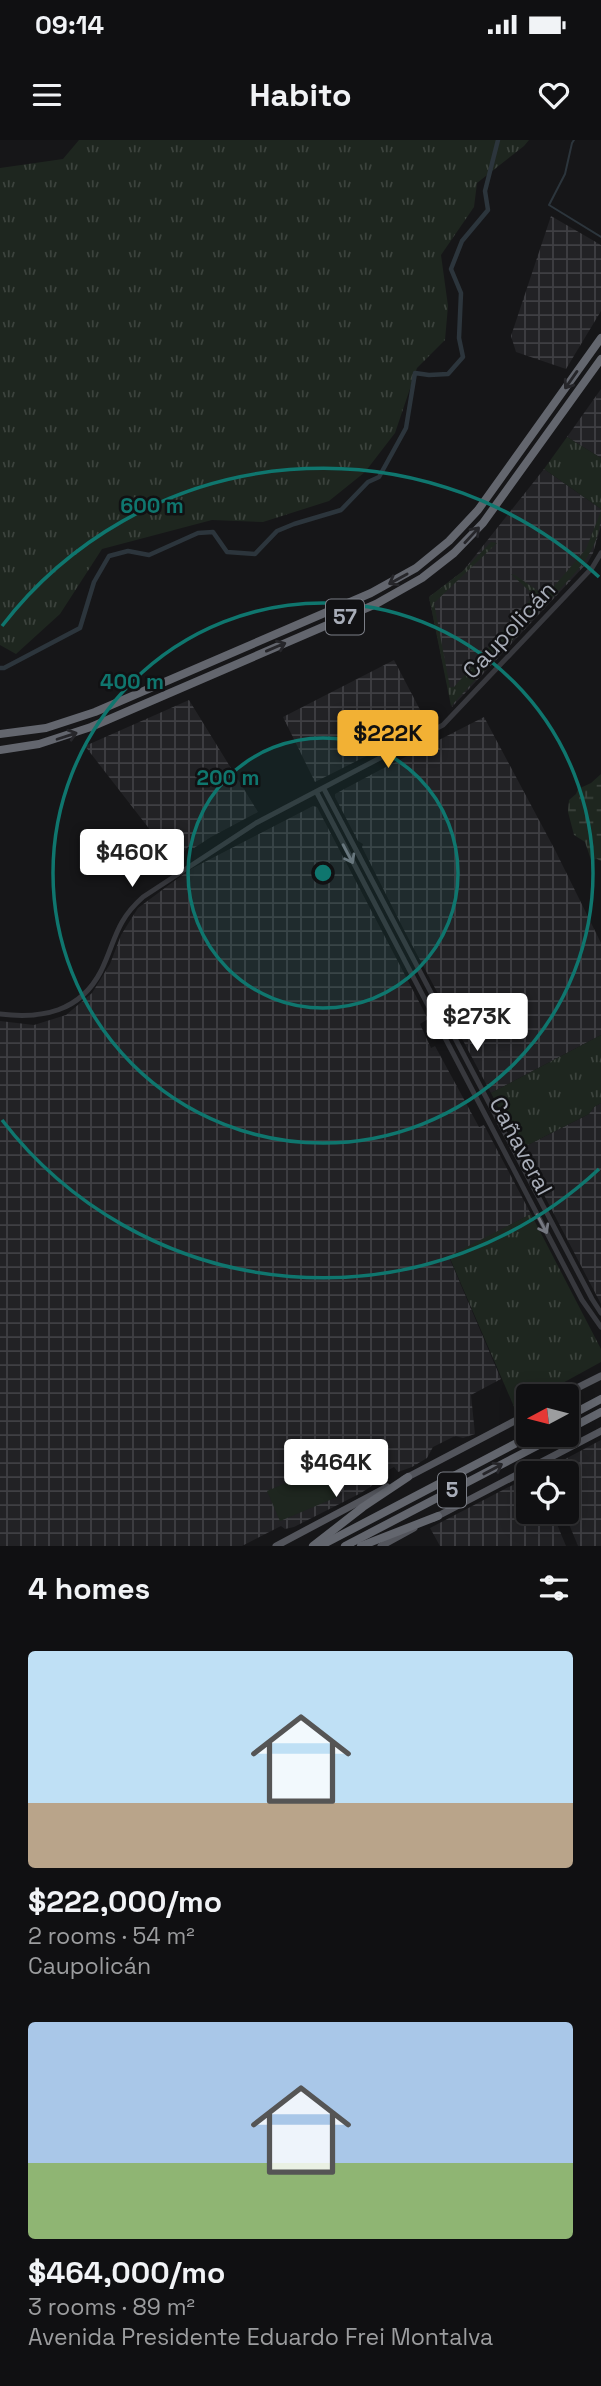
<!DOCTYPE html>
<meta charset="utf-8">
<style>
body{margin:0;font-family:"Space Grotesk",sans-serif;background:#19191b;color:#f1f3f6;height:100vh;display:flex;flex-direction:column;font-size:26px;white-space:nowrap}
*{box-sizing:border-box;margin:0}
p{font-size:23px;color:#9c9d9f}
.icon{flex:none;width:38px;height:38px;fill:none;stroke:currentColor;stroke-width:2;stroke-linecap:round;stroke-linejoin:round}
.map{position:relative;height:1406px;overflow:hidden}
.sheet{display:flex;flex-direction:column;background:#101012;flex:1}
.sheet>*{flex:none}
.needle{width:46px;rotate:263deg}
.buttons{position:absolute;left:516px;top:1244px;display:grid;gap:14px}
.buttons a{display:grid;place-items:center;width:63px;height:63px;border-radius:7px;background:#101012;box-shadow:0 4px 18px #0003,0 0 0 2px #303032;font-size:35px}
.price{position:absolute;translate:-50% -60px;padding:0 16px;border-radius:7px;background:#fff;color:#222;font-size:23px;line-height:46px;filter:drop-shadow(0 2px 4px #0008)}
.price::after{content:'';position:absolute;left:50%;top:42px;width:21px;height:16px;margin-left:-10px;background:inherit;clip-path:polygon(0 0,100% 0,50% 100%)}
.price.selected{background:#f2b134;color:#111}
ul{padding:0;list-style:none}
li{display:grid;align-content:center;gap:14px;height:371px;padding:0 28px}
li span{display:grid;place-items:center;height:217px;border-radius:7px;color:#555}
li>.icon{margin-inline-start:auto}
span .icon{width:126px;height:126px;fill:#fffc;stroke-width:1}
li b{font-size:30px}
h2{display:flex;justify-content:space-between;align-items:center;height:84px;padding:0 28px;font-size:30px}
.status{display:flex;justify-content:space-between;align-items:center;height:49px;padding:0 35px;background:#101012;direction:ltr}
.status svg{height:19px;fill:currentColor}
header{display:flex;justify-content:space-between;align-items:center;height:91px;padding:0 28px;background:#101012;font-size:32px;font-weight:700}
.map>svg:first-child{display:block}
.industrial{fill:url(#industrial-grid)}
.grass{fill:url(#grass-tufts)}
.wetland{fill:url(#wetland-marsh)}
.pitch{fill:#1e261f}
.lines{fill:none;stroke-linecap:round;stroke-linejoin:round}
.stream{stroke:#2c353c;stroke-width:2}
.canal{stroke:#2c353c;stroke-width:4.5}
.minor{stroke:#37383d;stroke-width:5}
.major{stroke:#53555c;stroke-width:7}
.highway{stroke:#63666e;stroke-width:8}
.oneway{stroke:#26262a}
.oneway2{stroke:#757881}
.ring{fill:none;stroke:#0f766e;stroke-width:3.5}
.labels{text-anchor:middle;stroke-width:5;stroke-linejoin:round;paint-order:stroke}
.shield{fill:#111113;stroke:#7b7e86;stroke-width:2}
.shield-label{font-size:21px;font-weight:bold;fill:#a8adb8}
.street-label{font-size:23px;fill:#a8adb8;stroke:#111113}
.centre{fill:#0f766e;stroke:#111113;stroke-width:3.5}
.ring-label{font-size:21px;text-anchor:middle;font-weight:bold;fill:#0f766e;stroke:#111113;stroke-width:5;stroke-linejoin:round;paint-order:stroke}
</style>
<div class="status"><b>09:14</b><svg viewBox="0 0 49 12"><path d="M0 12V9h3v3zM5 12V6h3v6zM10 12V3h3v9zM15 12V0h3v12zM26 1h20v11H26zM47 4h2v5h-2z"/></svg></div>
<header><svg class="icon" aria-label="menu" viewBox="0 0 24 24"><path d="M4 6h16M4 12h16M4 18h16"/></svg>Habito<svg class="icon" aria-label="heart" viewBox="0 0 24 24"><path d="M12 20l-8-8c-3-5 5-10 8-4 3-6 11-1 8 4z"/></svg></header>
<div class="map">
<svg width="601" height="1406" viewBox="0 0 601 1406">
<defs>
<pattern id="industrial-grid" width="8" height="8" patternUnits="userSpaceOnUse" patternTransform="scale(1.75)"><rect width="8" height="8" fill="#222225"/><path d="M0 4h8M4 0v8" fill="none" stroke="#3f3f43"/></pattern>
<pattern id="grass-tufts" width="24" height="20" patternUnits="userSpaceOnUse" patternTransform="scale(1.75)"><rect width="24" height="20" fill="#1e261f"/><path d="M3 7l-1-3M5 7V3M7 7l1-3M15 17l-1-3M17 17v-4M19 17l1-3" fill="none" stroke="#3c433d"/></pattern>
<pattern id="wetland-marsh" width="20" height="14" patternUnits="userSpaceOnUse" patternTransform="scale(1.75)"><rect width="20" height="14" fill="#1e261f"/><path d="M1 5h8M5 5V1M11 12h8M15 12V8" fill="none" stroke="#3c433d"/></pattern>
</defs>
<rect width="100%" height="100%" fill="#161618"/>
<!-- industrial -->
<g class="industrial">
<polygon points="551,76 601,105 601,171 566,229 516,212 511,196"/>
<polygon points="601,249 601,318 567,297"/>
<polygon points="544,329 601,369 601,386 593,413 588,422 452,567 429,457 463,431"/>
<polygon points="394,520 428,585 315,642 283,577"/>
<polygon points="189,560 258,672 211,697 194,708 188,707 175,722 85,606"/>
<polygon points="484,577 555,710 601,803 601,895 491,953 404,790 362,707 363,704 358,701 335,657 335,654 380,630"/>
<polygon points="313,666 317,667 428,879 420,884 431,908 435,906 479,987 484,985 531,1074 449,1117 501,1239 471,1255 475,1294 463,1298 455,1296 433,1307 427,1318 412,1327 398,1332 394,1327 376,1337 373,1345 361,1353 294,1387 285,1389 281,1386 242,1406 0,1406 0,881 34,885 66,875 92,853 110,824 121,795 138,768 189,730"/>
<polygon points="601,963 601,1164 520,1009 589,974 594,967"/>
<polygon points="601,1300 601,1406 578,1406 564,1372 567,1372 567,1334 550,1333 554,1325"/>
<polygon points="528,1337 528,1372 552,1372 566,1406 440,1406 430,1388"/>
</g>
<!-- grass -->
<g class="grass">
<polygon points="79,0 529,0 524,6 477,43 474,67 441,115 448,166 445,200 417,228 395,293 365,332 329,361 263,382 212,380 102,409 60,474 16,514 0,505 0,28 63,19"/>
<polygon points="567,297 601,318 601,369 544,329"/>
<path d="M601,371C601,414 573,433 548,463H542L511,434L515,435L544,455L550,451L586,409Z"/>
<polygon points="491,402 497,403 434,463 450,547 454,547 530,460 539,471 451,566 429,457 463,431"/>
<polygon points="601,895 601,963 594,967 589,974 520,1009 491,953"/>
<polygon points="531,1074 601,1209 601,1222 539,1256 528,1256 528,1262 515,1269 449,1116"/>
</g>
<!-- wetland -->
<polygon class="wetland" points="601,634 601,721 597,719 591,720 585,702 574,695 568,672 569,660 576,654 578,649 591,643"/>
<!-- pitch -->
<polygon class="pitch" points="324,1327 337,1357 280,1381 267,1351"/>
<g class="lines">
<!-- stream -->
<polyline class="stream" points="574,0 572,3 565,34 549,65 601,97"/>
<!-- canal -->
<polyline class="canal" points="0,528 4,528 80,488 94,442 109,416 128,411 149,415 198,393 213,392 227,412 255,414 277,391 294,384 341,370 368,342 379,337 406,288 415,233 429,235 448,234 463,217 459,198 461,153 451,129 462,101 488,70 485,51 498,0"/>
<!-- minor -->
<g class="minor">
<polyline points="324,649 592,1159 601,1173"/>
<polyline points="317,653 582,1160 601,1187"/>
<path d="M0,874C42,879 80,872 101,831C116,800 115,782 143,757L256,683L443,585L592,428L601,413"/>
</g>
<!-- major -->
<g class="major">
<polyline points="561,1256 601,1236"/>
<polyline points="404,1339 528,1274"/>
<polyline points="434,1378 601,1291"/>
<polyline points="276,1406 387,1347"/>
<polyline points="381,1406 414,1388"/>
</g>
<!-- highway -->
<g class="highway">
<polyline points="0,594 46,588 95,572 371,453 416,428 449,401 478,370 601,198"/>
<polyline points="0,610 39,604 91,587 376,464 422,438 454,413 483,383 601,219"/>
<polyline points="567,1277 601,1259"/>
<polyline points="567,1290 601,1272"/>
<polyline points="313,1406 363,1367 408,1337"/>
<polyline points="320,1406 532,1295"/>
<polyline points="345,1406 558,1295"/>
<polyline points="361,1406 438,1376"/>
</g>
</g>
<!-- one-way arrows -->
<defs><path id="oneway-shaft" d="M-6 0H5M1.5-3L5.5 0L1.5 3" fill="none" stroke-width="1.6" stroke-linecap="round" stroke-linejoin="round" transform="scale(1.75)"/></defs>
<g class="oneway">
<use href="#oneway-shaft" transform="translate(571 240) rotate(125)"/>
<use href="#oneway-shaft" transform="translate(472 395) rotate(-47)"/>
<use href="#oneway-shaft" transform="translate(398 439) rotate(151)"/>
<use href="#oneway-shaft" transform="translate(276 507) rotate(-23)"/>
<use href="#oneway-shaft" transform="translate(67 596) rotate(-18)"/>
<use href="#oneway-shaft" transform="translate(493 1329) rotate(-28)"/>
</g>
<g class="oneway2">
<use href="#oneway-shaft" transform="translate(348 714) rotate(62)"/>
<use href="#oneway-shaft" transform="translate(542 1084) rotate(62)"/>
</g>
<!-- distance rings -->
<circle cx="323" cy="733" r="135" fill="#0f766e" fill-opacity=".12"/>
<g class="ring">
<circle cx="323" cy="733" r="135"/>
<circle cx="323" cy="733" r="270"/>
<path d="M599 1029A405 405 0 0 1 2 980M2 486A405 405 0 0 1 599 437"/>
</g>
<g class="labels">
<!-- shield labels -->
<g class="shield">
<rect x="326" y="459.5" width="38" height="35" rx="5"/>
<rect x="438" y="1332.5" width="28" height="35" rx="5"/>
</g>
<g class="shield-label">
<text x="345" y="484">57</text>
<text x="452" y="1357">5</text>
</g>
<!-- street labels -->
<g class="street-label">
<text transform="translate(509 490) rotate(-47)" y="8">Caupolicán</text>
<text transform="translate(521 1006) rotate(62)" y="8">Cañaveral</text>
</g>
</g>
<circle cx="323" cy="733" r="10" class="centre"/>
<g class="ring-label">
<text x="152" y="373">600 m</text>
<text x="132" y="549">400 m</text>
<text x="228" y="645">200 m</text>
</g>
</svg>
<div class="buttons">
<a><svg class="needle" viewBox="-14 -14 28 28"><path d="M0-13l5 13h-10z" fill="#e53935"/><path d="M0 13l5-13h-10z" fill="#9c9d9f"/></svg></a>
<a><svg class="icon" aria-label="locate" viewBox="0 0 24 24"><circle cx="12" cy="12" r="6"/><path d="M12 2v4M12 18v4M2 12h4M18 12h4"/></svg></a>
</div>
<b class="price selected" style="left:388px;top:630px">$222K</b>
<b class="price" style="left:132px;top:749px">$460K</b>
<b class="price" style="left:477px;top:913px">$273K</b>
<b class="price" style="left:336px;top:1359px">$464K</b>
</div>
<section class="sheet">
<h2>4 homes<svg class="icon" aria-label="filters" viewBox="0 0 24 24"><path d="M4 7h16M4 17h16"/><circle cx="9" cy="7" r="2"/><circle cx="15" cy="17" r="2"/></svg></h2>
<ul>
<li><span style="background:linear-gradient(#bfe0f5 70%,#b9a48a 0)"><svg class="icon" aria-label="home" viewBox="0 0 24 24"><path d="M3 11l9-7 9 7M6 9v11h12V9"/></svg></span><div><b>$222,000/mo</b><p>2 rooms · 54 m²</p><p>Caupolicán</p></div></li>
<li><span style="background:linear-gradient(#a9c7e8 65%,#8fb573 0)"><svg class="icon" aria-label="home" viewBox="0 0 24 24"><path d="M3 11l9-7 9 7M6 9v11h12V9"/></svg></span><div><b>$464,000/mo</b><p>3 rooms · 89 m²</p><p>Avenida Presidente Eduardo Frei Montalva</p></div></li>
</ul>
</section>
